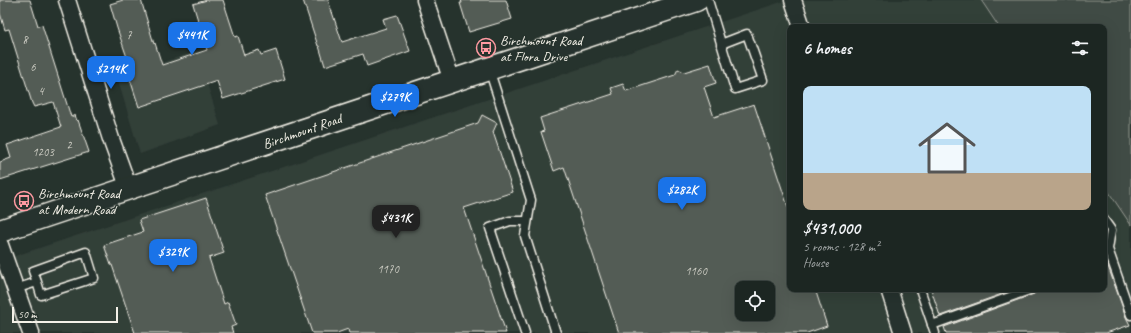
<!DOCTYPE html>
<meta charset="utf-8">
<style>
body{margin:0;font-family:Caveat,sans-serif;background:#29322f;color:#f1f3f6;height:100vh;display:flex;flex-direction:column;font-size:15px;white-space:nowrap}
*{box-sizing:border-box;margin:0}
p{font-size:13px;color:#a0a5a5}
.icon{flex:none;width:22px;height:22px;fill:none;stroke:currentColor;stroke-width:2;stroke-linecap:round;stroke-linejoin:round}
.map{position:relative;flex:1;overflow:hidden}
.sheet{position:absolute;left:787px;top:24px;width:320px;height:268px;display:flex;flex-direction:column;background:#1c2622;border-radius:8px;box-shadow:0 4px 16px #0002,0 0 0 1px #3a4340}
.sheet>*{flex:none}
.buttons{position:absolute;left:735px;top:281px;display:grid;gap:8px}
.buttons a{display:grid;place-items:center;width:40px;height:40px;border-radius:8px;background:#1c2622;box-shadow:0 4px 16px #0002,0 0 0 1px #3a4340;font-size:20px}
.scale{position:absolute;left:12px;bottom:10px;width:106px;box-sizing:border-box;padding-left:4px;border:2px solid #f4f1e8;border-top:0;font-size:11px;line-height:14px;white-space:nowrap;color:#f4f1e8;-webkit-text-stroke:3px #26332d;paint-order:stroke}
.price{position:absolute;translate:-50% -34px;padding:0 9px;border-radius:8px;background:#1a73e8;color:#fff;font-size:13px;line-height:26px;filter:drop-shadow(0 1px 2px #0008)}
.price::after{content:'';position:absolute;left:50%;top:24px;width:12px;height:9px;margin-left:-6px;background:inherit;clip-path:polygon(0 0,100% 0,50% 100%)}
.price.on{background:#222;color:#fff}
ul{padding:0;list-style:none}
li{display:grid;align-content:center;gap:8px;height:212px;padding:0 16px}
li span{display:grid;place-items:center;height:124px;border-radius:8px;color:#555}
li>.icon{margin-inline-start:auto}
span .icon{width:72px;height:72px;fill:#fffc;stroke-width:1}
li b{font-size:17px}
h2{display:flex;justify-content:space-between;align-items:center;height:48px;padding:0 16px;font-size:17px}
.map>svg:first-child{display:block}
.built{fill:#333f39;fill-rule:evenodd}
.green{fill:#414b45;stroke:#9a9e96}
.building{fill:#525c55;stroke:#f4f1e8;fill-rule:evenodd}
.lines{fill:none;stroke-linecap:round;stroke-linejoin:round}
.service-casing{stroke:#f4f1e8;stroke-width:11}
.minor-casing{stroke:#f4f1e8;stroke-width:19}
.secondary-casing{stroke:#f4f1e8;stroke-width:25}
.service{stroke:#26332d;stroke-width:8}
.minor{stroke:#26332d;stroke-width:16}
.secondary{stroke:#26332d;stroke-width:22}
.labels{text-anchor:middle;stroke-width:3;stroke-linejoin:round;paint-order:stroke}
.number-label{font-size:12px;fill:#ccccc3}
.poi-label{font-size:14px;fill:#f4f1e8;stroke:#26332d;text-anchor:start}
.street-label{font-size:14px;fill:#f4f1e8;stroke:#26332d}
</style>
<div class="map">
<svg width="1131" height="333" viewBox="0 0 1131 333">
<rect width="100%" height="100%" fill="#26332d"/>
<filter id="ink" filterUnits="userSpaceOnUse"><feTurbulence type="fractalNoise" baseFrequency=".025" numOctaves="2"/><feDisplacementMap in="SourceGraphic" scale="8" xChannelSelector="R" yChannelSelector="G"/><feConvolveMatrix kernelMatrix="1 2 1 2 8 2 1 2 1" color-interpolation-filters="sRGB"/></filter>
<g filter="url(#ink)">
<!-- built -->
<g class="built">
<path d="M787,0H981L999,27H790V289H1104V185L1131,225V333H0V261ZM742,288H768V314H742Z"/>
<polygon points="197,51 220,125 140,154 117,77"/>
</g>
<!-- green -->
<polygon class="green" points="981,0 1131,0 1131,225 1104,185 1104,27 999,27"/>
<!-- building -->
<g class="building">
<polygon points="0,0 30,0 38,26 42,25 71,117 75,115 77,121 78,120 89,152 0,180 0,162 11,158 7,145 61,127 53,102 34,107 32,103 9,29 5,30 0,13"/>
<polygon points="123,0 141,0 154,44 155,43 162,65 207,50 193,4 207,0 223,0 235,37 238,36 244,55 259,50 261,55 276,50 285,79 223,99 217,81 139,107 129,76 133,75 117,28 110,4"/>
<polygon points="303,0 328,0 342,42 386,28 383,19 397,15 410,51 367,66 363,54 325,66 319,46 318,46"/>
<polygon points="461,0 506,0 512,19 469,32 460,3 462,3"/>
<path d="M710,64L716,83L704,87L714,117L754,104L790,213V289H815L827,326L807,333H619L564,167L554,171L541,132L544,131L540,118L613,94L611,88L623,84L626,91L675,75L678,69L684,72ZM742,288H768V314H742Z"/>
<polygon points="482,115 497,123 493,132 513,192 464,208 506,333 349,333 348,329 337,333 312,333 265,195 478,123"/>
<polygon points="206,198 224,253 209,258 224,304 228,302 236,325 231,327 233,333 135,333 112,265 111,265 104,245 143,232 139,220"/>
<polygon points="1104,255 1126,317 1130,325 1106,333 946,333 944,327 1034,294 1036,292 1037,289 1104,289"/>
<polygon points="931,289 1016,289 940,316"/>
</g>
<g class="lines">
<!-- service casing -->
<g class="service-casing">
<g id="service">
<polyline points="708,0 735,89 763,80 747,34 721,44"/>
<polyline points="489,69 531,200 525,236 556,333"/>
<polyline points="1104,220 1111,230 1108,249 1131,315"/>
<polyline points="15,289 37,282 41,295 94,278 86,252 33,271 37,282"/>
<polyline points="920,289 935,333"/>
<polyline points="932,325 1032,289"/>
<polyline points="525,333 490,228 510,221 527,221"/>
</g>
</g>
<!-- minor casing -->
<g class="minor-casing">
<g id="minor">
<polyline points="67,0 111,139 129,189"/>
<polyline points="425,0 452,81"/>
<polyline points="793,0 802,27"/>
<polyline points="0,245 31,333"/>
<polyline points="889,289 903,333"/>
</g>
</g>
<!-- secondary casing -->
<g class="secondary-casing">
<polyline id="secondary" points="0,231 84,203 696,0"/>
</g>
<!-- service -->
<use href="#service" class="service"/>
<!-- minor -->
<use href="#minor" class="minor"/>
<!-- secondary -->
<use href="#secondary" class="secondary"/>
</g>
</g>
<!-- icons -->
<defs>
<g id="bus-ring" transform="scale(1)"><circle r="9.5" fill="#26332d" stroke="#ff9aa2" stroke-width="1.5"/><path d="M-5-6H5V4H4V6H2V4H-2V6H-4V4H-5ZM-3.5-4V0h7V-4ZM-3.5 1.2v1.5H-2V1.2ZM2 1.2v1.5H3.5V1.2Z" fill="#ff9aa2"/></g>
</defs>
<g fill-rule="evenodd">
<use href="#bus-ring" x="486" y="48"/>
<use href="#bus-ring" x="24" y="201"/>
</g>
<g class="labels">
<!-- number labels -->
<g class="number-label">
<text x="129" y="39">7</text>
<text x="25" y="44">8</text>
<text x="33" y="71">6</text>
<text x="41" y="95">4</text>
<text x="69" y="149">2</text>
<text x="43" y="156">1203</text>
<text x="388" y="273">1170</text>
<text x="696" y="275">1160</text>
</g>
<!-- poi labels -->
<g class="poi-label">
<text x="500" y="45">Birchmount Road<tspan x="500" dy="16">at Flora Drive</tspan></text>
<text x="38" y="198">Birchmount Road<tspan x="38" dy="16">at Modern Road</tspan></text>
</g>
<!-- street labels -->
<g class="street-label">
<text transform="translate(302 131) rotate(-19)" y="5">Birchmount Road</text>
</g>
</g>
</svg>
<div class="buttons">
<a><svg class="icon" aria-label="locate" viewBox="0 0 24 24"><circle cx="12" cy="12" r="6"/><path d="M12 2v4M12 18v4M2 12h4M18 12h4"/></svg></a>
</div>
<div class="scale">50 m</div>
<b class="price" style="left:192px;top:56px">$441K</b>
<b class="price" style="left:111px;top:90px">$214K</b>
<b class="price" style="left:395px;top:118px">$279K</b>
<b class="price" style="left:682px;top:211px">$282K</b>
<b class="price on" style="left:396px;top:239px">$431K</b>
<b class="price" style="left:173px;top:273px">$329K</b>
<section class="sheet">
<h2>6 homes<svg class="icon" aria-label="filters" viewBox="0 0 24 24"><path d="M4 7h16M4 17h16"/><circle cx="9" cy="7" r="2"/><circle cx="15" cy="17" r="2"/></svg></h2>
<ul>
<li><span style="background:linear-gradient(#bfe0f5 70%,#b9a48a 0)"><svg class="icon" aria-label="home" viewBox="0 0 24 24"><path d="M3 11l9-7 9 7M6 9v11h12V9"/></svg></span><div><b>$431,000</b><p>5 rooms · 128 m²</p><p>House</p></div></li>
</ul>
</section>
</div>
